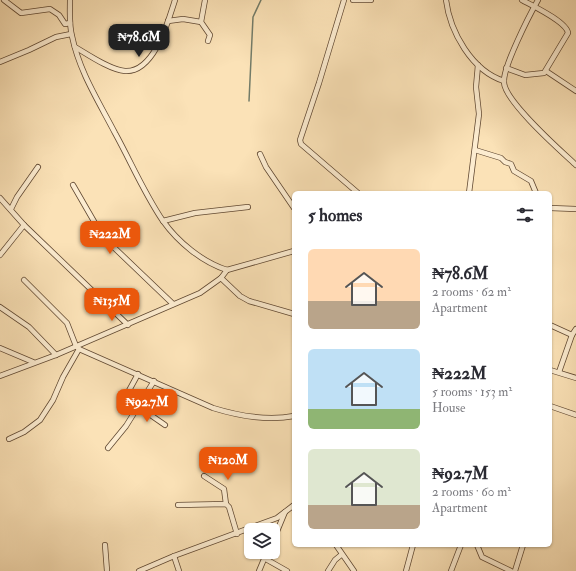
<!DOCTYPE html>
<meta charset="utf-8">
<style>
body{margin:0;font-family:"IM FELL Double Pica",serif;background:#f7f7f7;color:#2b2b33;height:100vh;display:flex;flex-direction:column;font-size:15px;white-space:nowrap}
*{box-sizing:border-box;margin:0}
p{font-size:13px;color:#7c7c81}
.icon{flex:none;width:22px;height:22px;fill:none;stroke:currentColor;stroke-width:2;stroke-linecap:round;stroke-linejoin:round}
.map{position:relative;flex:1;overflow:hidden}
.side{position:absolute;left:292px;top:191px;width:260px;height:356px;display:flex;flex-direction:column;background:#fff;border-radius:6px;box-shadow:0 1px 3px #0004}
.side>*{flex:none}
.controls{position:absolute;left:244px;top:523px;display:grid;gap:8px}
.controls a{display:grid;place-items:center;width:36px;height:36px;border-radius:6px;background:#fff;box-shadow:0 1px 3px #0004;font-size:20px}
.price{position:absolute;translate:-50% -34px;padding:0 9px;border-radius:8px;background:#ea580c;color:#fff;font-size:13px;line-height:26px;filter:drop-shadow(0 1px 2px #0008)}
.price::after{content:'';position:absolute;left:50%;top:24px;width:12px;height:9px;margin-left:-6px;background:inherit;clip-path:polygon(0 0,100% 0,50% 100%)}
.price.current{background:#222;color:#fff}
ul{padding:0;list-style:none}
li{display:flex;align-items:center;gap:12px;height:100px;padding:0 16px}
li span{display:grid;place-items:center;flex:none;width:112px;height:80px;border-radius:6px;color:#555}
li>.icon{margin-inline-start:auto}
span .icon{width:48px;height:48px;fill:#fffc;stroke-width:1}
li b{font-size:17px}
h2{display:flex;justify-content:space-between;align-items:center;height:48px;padding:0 16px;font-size:17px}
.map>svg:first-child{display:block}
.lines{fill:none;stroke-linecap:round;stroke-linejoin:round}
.stream{stroke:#727b68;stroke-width:1.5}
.minor-casing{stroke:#604832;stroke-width:6}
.minor{stroke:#fcecd0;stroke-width:4.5}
</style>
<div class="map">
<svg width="576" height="571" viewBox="0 0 576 571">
<rect width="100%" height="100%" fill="#fbe2b7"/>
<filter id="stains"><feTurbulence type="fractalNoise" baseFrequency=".005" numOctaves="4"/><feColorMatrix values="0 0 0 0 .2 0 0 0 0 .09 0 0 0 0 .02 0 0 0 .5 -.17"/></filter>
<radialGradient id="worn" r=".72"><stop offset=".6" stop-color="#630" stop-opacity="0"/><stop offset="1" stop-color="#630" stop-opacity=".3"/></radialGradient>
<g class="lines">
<!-- stream -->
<polyline class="stream" points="249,101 253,17 261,0"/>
<!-- minor casing -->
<g class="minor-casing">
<g id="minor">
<polyline points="4,0 21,13 50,9 59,15 65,24 70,23"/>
<path d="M70,0C70,12 69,25 72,36C79,71 99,102 115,133C131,162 144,193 163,221C178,242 202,262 227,270L294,251"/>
<polyline points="205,0 201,22 210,35 208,41"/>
<polyline points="344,0 319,83 300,140 301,144 358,193"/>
<polyline points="353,0 371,0"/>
<path d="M446,0C450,32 472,71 504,81"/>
<path d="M538,0C529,16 503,67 504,82C504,101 561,151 576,165"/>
<polyline points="168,21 183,19 201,22"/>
<path d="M75,47C87,54 110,70 125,71C154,73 168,22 175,0"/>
<polyline points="0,62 29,50 56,37 71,34"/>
<path d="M506,68L525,75L544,73L568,33C567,22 533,6 522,0"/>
<polyline points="546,71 576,91"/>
<polyline points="475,150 501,158 505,162 511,164 514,171 531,181 536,193"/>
<polyline points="260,154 266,167 294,208"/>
<polyline points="73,185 103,237 173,304"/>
<polyline points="469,193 479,114 476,87 478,65"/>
<polyline points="0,198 24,225 128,325"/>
<polyline points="550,208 576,209"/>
<polyline points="11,209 17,197 38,167"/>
<polyline points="163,221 195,213 248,207"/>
<polyline points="0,255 24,225"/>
<polyline points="221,278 240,296 249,301 294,314"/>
<path d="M24,280L67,323L76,346L79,349L213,408C239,416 267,421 294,416"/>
<polyline points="0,307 29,327 56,355"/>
<polyline points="550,325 572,335"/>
<polyline points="0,348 33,362"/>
<polyline points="550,370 576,378"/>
<polyline points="559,372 572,335 576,329"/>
<polyline points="0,376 56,355 200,293 221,278 227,270"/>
<polyline points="550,406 576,415"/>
<polyline points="120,407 138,374"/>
<polyline points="139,407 165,425"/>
<polyline points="9,439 24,432 40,420 53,400 63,377 79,349"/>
<polyline points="108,448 126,426 154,381"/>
<polyline points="204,476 224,489 226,504"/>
<polyline points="178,505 226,504 229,507 237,534"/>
<polyline points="273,541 285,512"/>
<polyline points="105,545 107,571"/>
<polyline points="336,545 354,571"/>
<polyline points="477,545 482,557 511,571"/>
<polyline points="174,556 179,571"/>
<polyline points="264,558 287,571"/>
<polyline points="139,571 174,556 277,518 294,505"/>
<polyline points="259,571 267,552"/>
<polyline points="328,571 335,560 341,555"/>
<polyline points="406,571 413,545"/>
<polyline points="451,571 461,545"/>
<polyline points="515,571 523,545"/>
</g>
</g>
<!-- minor -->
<use href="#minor" class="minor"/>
</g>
<rect width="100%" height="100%" filter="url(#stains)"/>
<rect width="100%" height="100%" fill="url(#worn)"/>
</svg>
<div class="controls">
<a><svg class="icon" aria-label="layers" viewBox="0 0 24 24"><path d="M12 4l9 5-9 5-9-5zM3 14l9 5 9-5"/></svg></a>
</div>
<b class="price current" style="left:139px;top:58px">₦78.6M</b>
<b class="price" style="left:110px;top:255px">₦222M</b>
<b class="price" style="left:112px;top:322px">₦135M</b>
<b class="price" style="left:147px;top:423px">₦92.7M</b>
<b class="price" style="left:228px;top:481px">₦120M</b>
<section class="side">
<h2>5 homes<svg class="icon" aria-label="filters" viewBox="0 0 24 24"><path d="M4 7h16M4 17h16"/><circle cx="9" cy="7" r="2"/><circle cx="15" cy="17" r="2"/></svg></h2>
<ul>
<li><span style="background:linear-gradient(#ffd9b3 65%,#b9a48a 0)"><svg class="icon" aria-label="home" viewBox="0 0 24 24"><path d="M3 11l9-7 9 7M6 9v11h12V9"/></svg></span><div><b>₦78.6M</b><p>2 rooms · 62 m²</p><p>Apartment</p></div></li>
<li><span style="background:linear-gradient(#bfe0f5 75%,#8fb573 0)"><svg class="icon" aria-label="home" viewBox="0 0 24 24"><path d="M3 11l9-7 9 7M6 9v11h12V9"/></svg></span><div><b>₦222M</b><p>5 rooms · 153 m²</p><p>House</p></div></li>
<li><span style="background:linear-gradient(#dfe7d0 70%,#b9a48a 0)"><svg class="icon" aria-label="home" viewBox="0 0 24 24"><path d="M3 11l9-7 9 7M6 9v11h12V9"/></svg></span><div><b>₦92.7M</b><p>2 rooms · 60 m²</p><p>Apartment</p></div></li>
</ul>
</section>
</div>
